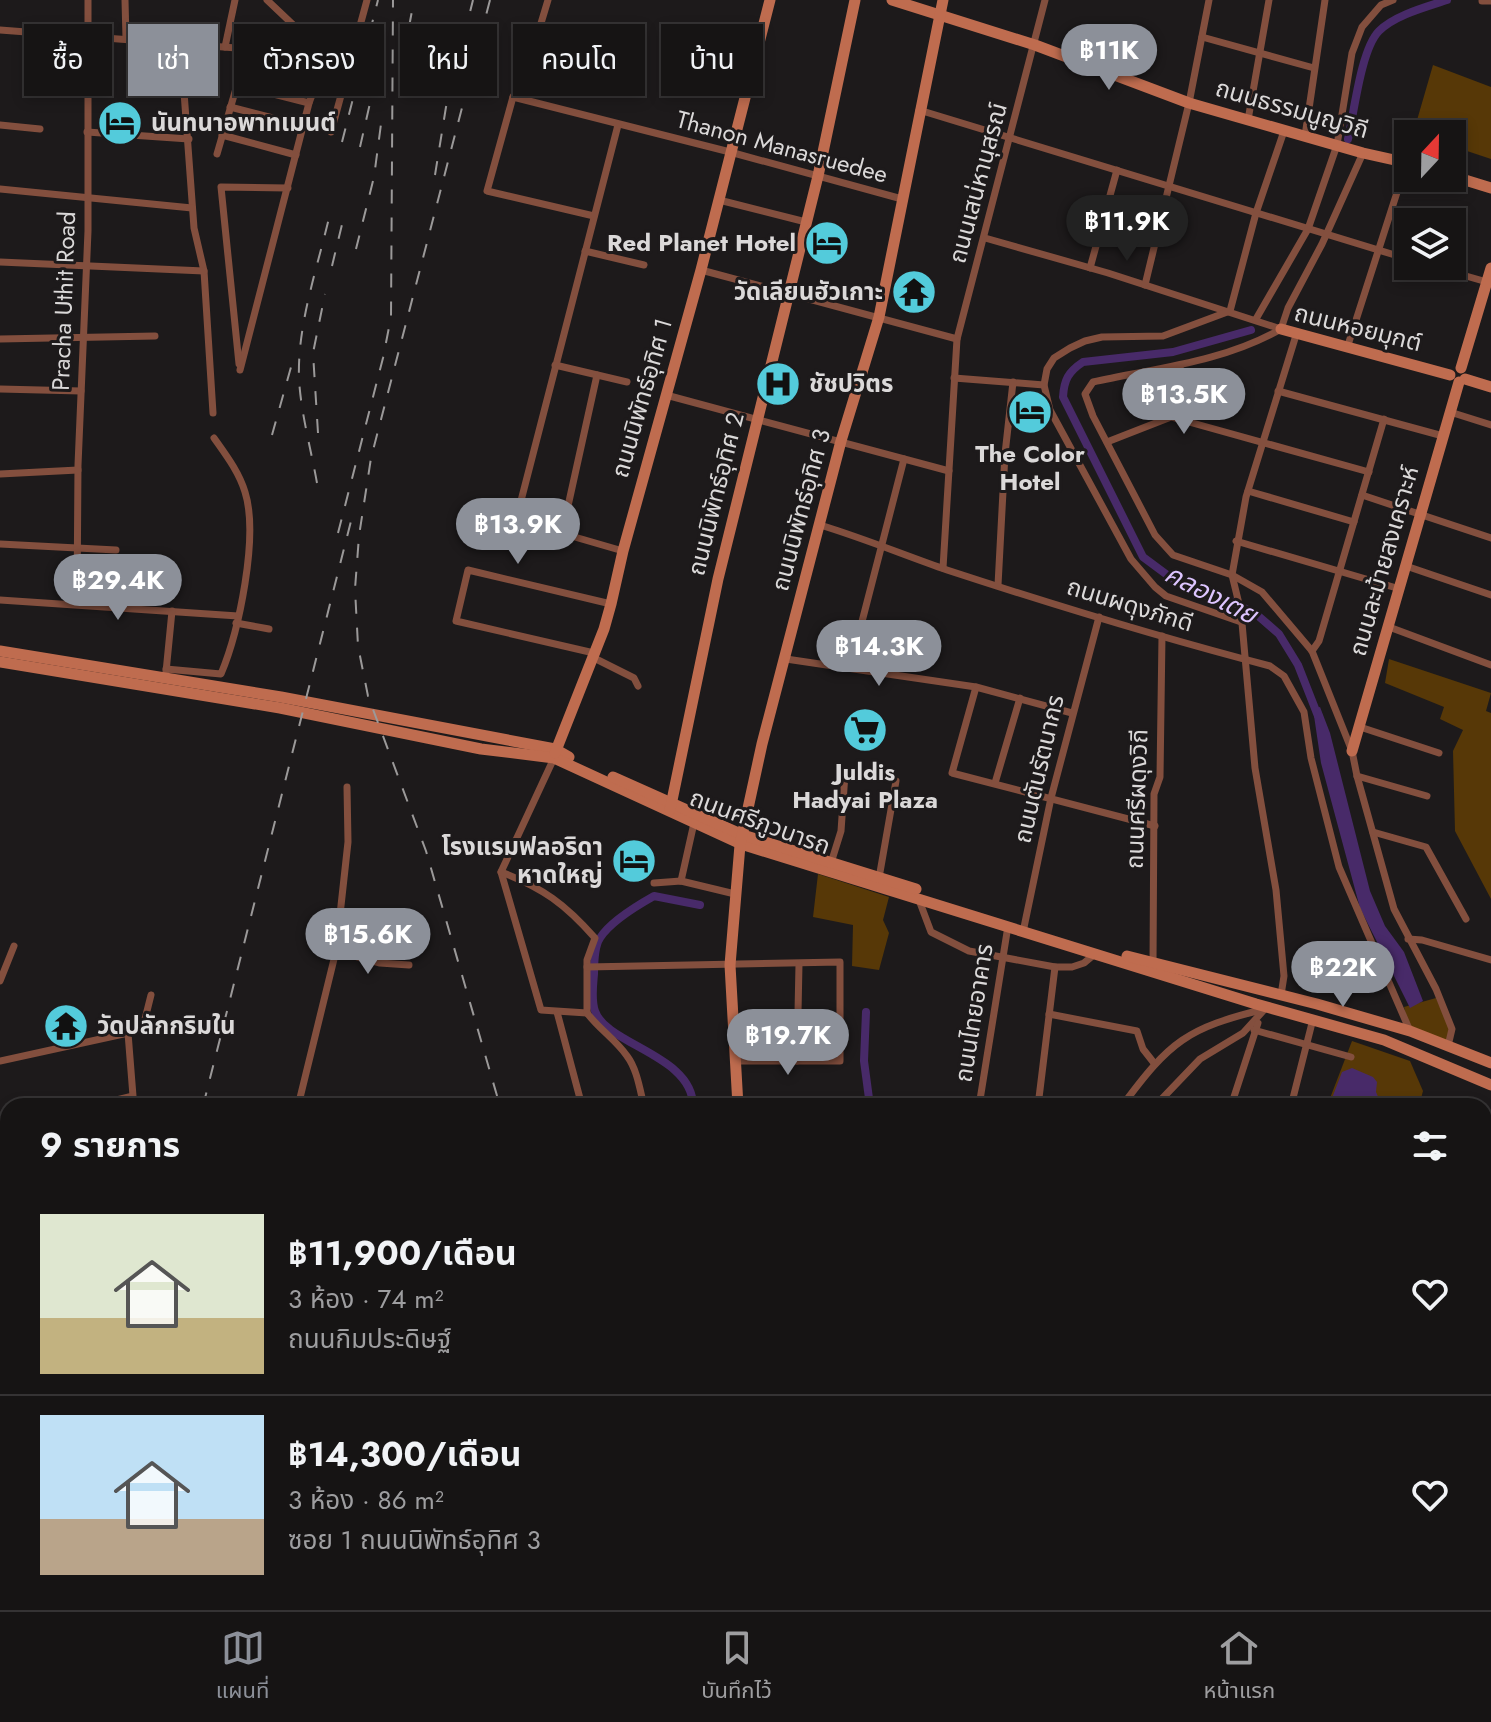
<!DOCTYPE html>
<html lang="th">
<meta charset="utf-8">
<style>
body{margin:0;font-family:Jost,"Noto Sans Thai",sans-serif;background:#1f1d1d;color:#f1f3f6;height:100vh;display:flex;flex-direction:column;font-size:30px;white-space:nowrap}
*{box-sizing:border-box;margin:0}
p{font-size:26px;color:#9e9ea0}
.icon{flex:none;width:44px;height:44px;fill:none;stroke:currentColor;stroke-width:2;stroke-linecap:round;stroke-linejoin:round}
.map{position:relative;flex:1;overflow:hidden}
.drawer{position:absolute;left:0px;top:1098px;width:1492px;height:512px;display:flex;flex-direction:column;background:#161414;border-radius:24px 24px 0 0;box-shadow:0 4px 12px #0003,0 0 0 2px #353334}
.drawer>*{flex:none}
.hud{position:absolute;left:24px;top:24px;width:800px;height:72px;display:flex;gap:16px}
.needle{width:52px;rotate:22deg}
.fabs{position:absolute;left:1394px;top:120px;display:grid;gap:16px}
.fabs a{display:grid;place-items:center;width:72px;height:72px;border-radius:0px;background:#161414;box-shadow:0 4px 12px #0003,0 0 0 2px #353334;font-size:40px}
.price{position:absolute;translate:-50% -68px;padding:0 18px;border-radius:28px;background:#8c9099;color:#fff;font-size:26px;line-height:52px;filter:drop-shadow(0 2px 4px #0008)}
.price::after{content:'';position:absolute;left:50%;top:48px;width:24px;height:18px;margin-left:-12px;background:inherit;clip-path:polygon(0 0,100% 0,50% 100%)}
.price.active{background:#222;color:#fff}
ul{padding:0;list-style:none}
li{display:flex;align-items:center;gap:24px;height:200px;padding:0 40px}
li+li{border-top:2px solid #353334}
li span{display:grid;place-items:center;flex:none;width:224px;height:160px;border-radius:0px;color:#555}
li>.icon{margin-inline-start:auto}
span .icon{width:96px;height:96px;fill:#fffc;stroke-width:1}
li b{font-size:34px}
h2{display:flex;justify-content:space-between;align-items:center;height:96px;padding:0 40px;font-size:34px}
.chip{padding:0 28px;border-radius:0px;background:#161414;box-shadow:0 4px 12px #0003,0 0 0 2px #353334;font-size:28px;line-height:72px}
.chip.active{background:#8c9099;color:#fff}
.tabs{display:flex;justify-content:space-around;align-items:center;height:112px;border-top:2px solid #353334;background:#161414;font-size:22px;color:#9e9ea0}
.tabs a{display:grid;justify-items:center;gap:4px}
.tabs .active{color:#8c9099}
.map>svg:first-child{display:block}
.green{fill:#573807}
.water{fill:#482a69}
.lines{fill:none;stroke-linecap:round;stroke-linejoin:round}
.canal{stroke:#482a69;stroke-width:8}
.street{stroke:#834f3e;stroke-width:7}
.secondary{stroke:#bf6c4f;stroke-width:11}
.rail{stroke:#9b9999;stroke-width:2;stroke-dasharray:14 14;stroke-linecap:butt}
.labels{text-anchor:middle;stroke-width:6;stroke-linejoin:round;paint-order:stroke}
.street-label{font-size:24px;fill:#dbd9d9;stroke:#1d1a1b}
.poi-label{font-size:24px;font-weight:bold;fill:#dbd9d9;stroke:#1d1a1b;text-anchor:start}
.water-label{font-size:26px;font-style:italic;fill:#ddc5ff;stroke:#1d1a1b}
</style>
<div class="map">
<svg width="1491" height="1610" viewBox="0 0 1491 1610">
<rect width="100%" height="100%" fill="#1d1a1b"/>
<!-- green -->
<g class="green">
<polygon points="1433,65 1491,87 1491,159 1452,146 1452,134 1413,134"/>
<polygon points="1389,659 1491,693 1486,711 1491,713 1491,899 1455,831 1453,751 1463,730 1440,719 1444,707 1385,683"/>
<polygon points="818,874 889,897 883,920 889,933 879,970 852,966 853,925 813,917"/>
<polygon points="1436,998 1450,1029 1447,1044 1410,1031 1404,1007"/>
<polygon points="1352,1041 1410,1061 1423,1091 1419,1106 1327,1106"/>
</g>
<!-- water -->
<g class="water">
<polygon points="1320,707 1330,733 1370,891 1385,926 1404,952 1423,1001 1410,1008 1360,908 1321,763 1313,709"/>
<polygon points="1352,1068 1373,1077 1377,1082 1376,1092 1382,1106 1329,1106 1342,1072"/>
</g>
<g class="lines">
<!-- canal -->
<g class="canal">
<path d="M1348,139C1354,113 1361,49 1379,31C1395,15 1426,7 1447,0"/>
<path d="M1251,330L1173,352L1083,362C1068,372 1064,380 1063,397L1143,557L1178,583L1206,596L1231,601L1256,614L1279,634L1298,665L1318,716"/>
<polyline points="866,1012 864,1061 870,1106"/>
<path d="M693,1106C693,1055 606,1045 595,1011C591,1000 593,986 594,974C594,963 594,947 600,938C610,922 638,905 654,896L700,905"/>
<polyline points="488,1610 494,1602"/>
</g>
<!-- street -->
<g class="street">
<polyline points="125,0 126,39"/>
<polyline points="267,0 305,36 302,53"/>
<polyline points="548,0 526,73 513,97 487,191 594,216"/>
<polyline points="1482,1 1491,1"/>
<polyline points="0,30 302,53 322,69 309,103 240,370"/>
<polyline points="1202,37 1314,68"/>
<polyline points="225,47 235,0"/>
<polyline points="184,92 194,228 204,271 213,413"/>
<polyline points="513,97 730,152 902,199"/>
<polyline points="230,107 304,126"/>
<polyline points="919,110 1408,259"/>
<polyline points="1248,120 1269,0"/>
<polyline points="0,125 40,129"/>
<polyline points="618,125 516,520 623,551"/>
<polyline points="87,132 189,139"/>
<polyline points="331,132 367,0"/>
<polyline points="222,135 296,155"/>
<polyline points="1305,136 1325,0"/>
<polyline points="217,154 237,85 309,103"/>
<polyline points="0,189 192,208"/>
<polyline points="719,200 806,222"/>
<polyline points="985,238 1108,273 1281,329"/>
<polyline points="585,251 644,265"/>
<polyline points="0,262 204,271"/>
<polyline points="1431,266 1487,282"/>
<polyline points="1090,268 1117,170"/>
<polyline points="701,270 957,339"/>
<polyline points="1145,285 1189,103 1209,0"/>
<polyline points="1256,319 1308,229 1337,145 1352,53 1362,27 1381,5 1393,0"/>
<path d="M1281,329C1223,362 1157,368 1093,382L1085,394L1093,416L1155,535L1173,555L1232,575L1262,592L1312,651L1352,751L1357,776L1394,909L1436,989L1452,1029L1448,1046"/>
<polyline points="1281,329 1288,308 1322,244 1363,153"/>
<polyline points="0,339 155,336"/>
<polyline points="1348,345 1401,180 1408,174"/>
<polyline points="239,364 221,187 288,188"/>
<polyline points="555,365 627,382"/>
<polyline points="1180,367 1188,407 1182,420"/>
<polyline points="954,378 1044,385"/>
<polyline points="0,389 81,391"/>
<polyline points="1278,391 1443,436"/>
<polyline points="666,395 949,471"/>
<polyline points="1450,412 1491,425"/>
<polyline points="1107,442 1171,417 1369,472"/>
<polyline points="0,474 78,470"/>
<polyline points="1248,491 1354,522"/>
<polyline points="1362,495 1491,538"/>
<path d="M820,525C863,538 904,555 947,570C1054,605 1162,638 1270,666L1284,676L1304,712L1311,758L1339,867L1410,1031"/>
<polyline points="562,533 597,375"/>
<polyline points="1236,541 1400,589"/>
<polyline points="0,544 116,550"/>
<polyline points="1406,566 1491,595"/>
<polyline points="943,568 957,339 1045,0"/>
<polyline points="998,585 1005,454 1013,382"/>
<polyline points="0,600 238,616"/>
<polyline points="77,604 78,465 88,231 88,0"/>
<polyline points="1241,622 1166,596 1155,587 1131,559 1050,410 1044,385 1047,369 1054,358 1070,348 1085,341 1102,337 1163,336 1230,311 1256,213 1284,131"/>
<polyline points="236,623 269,629"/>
<polyline points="1389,627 1491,665"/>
<polyline points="1312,651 1319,641 1384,419"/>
<polyline points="594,653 456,621 468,570 611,604"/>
<polyline points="592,657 634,678 638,686"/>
<polyline points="786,659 976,687 1072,713"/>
<polyline points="850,668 904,459"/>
<path d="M166,669L221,674C239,631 259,536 245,492C239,472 226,455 214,438"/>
<polyline points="166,672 172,611"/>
<polyline points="976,687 952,773 1155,826"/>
<polyline points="1360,727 1439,753"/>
<polyline points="554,758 501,872 541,1010 587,1013"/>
<polyline points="1357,776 1427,796"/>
<polyline points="995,783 1020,698"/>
<polyline points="1373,832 1426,847 1466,919"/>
<polyline points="831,863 841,831 845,774"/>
<path d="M501,872C543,888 565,904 595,938L587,960V1013"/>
<polyline points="879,878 896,781"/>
<polyline points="681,881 694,823"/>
<polyline points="654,883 681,881 735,894"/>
<polyline points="919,900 931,932 969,951 1055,967 1072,967 1084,963 1096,953"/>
<polyline points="1023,932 1051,798 1099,617"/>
<polyline points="1408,939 1422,940 1491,960"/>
<polyline points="336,951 380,963 409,965"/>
<polyline points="1153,964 1154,794 1160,777 1162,636"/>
<polyline points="587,967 840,962 840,1061 737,1061"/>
<polyline points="0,981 14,946"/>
<polyline points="1281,995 1284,976 1276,890 1255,768 1241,612 1232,575 1246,497 1297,332"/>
<polyline points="557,1012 582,1106"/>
<path d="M587,1013C599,1029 616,1040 627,1056C637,1069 640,1090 644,1106"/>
<polyline points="1049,1014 1137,1031 1143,1049 1154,1063"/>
<polyline points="1254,1030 1351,1057"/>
<polyline points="0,1061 128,1033 144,1023 151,995"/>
<polyline points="797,1061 799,964"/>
<polyline points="254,1101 277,1106"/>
<polyline points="92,1106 133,1096 128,1033"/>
<polyline points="298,1106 336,951 348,842 347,787"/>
<polyline points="979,1106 1008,926"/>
<polyline points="1038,1106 1055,967"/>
<path d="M1122,1106C1170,1041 1187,1028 1265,1009"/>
<polyline points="1155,1106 1200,1059 1243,1033 1264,1010"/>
<polyline points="1231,1106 1258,1023"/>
<polyline points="1291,1106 1313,1019"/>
<polyline points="0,1140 8,1142"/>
<polyline points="0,1331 8,1334"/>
<polyline points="1486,1346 1491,1336"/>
<polyline points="0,1396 8,1398"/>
<polyline points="1484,1399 1491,1401"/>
<polyline points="0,1439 8,1441"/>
<polyline points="1484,1454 1491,1455"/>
<polyline points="0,1488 8,1490"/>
<polyline points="574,1602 577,1610"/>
<polyline points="656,1602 658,1610"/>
<polyline points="868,1602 888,1610"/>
<polyline points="1008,1602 1010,1610"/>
<polyline points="1089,1602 1091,1610"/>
<polyline points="1147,1602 1149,1610"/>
<polyline points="1322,1602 1323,1610"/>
<polyline points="0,1604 8,1576"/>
<polyline points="979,1607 998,1602"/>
<polyline points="128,1610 130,1602"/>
<polyline points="189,1610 191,1602"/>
<polyline points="266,1610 268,1602"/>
<polyline points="319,1610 320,1602"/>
<polyline points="371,1610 373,1602"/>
<polyline points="424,1610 427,1602"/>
<polyline points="449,1610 460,1602"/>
<polyline points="1246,1610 1246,1602"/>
<polyline points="1393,1610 1395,1602"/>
<polyline points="1462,1610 1463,1602"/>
</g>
<!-- secondary -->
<g class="secondary">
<polyline points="892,0 1035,45 1189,103 1363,153 1408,163"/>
<polyline points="1452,176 1491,188"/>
<polyline points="1281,329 1450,375"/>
<polyline points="1461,368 1491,268"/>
<polyline points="1465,379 1491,387"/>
<polyline points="0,651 281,697 555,749 569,757"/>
<polyline points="0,662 280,708 481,749 554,758 741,844 1256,1004 1384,1040 1491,1085"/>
<polyline points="1352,751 1459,382"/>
<polyline points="555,753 604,629 611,604 623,551 701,270 770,0"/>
<polyline points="613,777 743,835 916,889"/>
<polyline points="670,810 718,579 818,176 855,0"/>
<polyline points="1127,956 1317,1004 1410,1031 1491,1063"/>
<polyline points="738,1106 730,965 740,845 762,744 841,441 879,317 943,0"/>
<polyline points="1484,1551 1491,1549"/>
<polyline points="625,1610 638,1602"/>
<polyline points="1282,1610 1315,1602"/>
</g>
<!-- rail -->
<g class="rail">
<polyline points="490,0 371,458 359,536 355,589 358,646 368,696 426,851 500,1106"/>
<polyline points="409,27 414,0"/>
<polyline points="342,142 378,0"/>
<polyline points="360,147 373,90 383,16"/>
<polyline points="435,175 446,107 473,0"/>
<polyline points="356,249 374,177 381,124"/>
<polyline points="332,266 345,212"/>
<polyline points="318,433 313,353 325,294"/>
<polyline points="272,435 293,360"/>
<path d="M317,483C311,449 301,414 299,379C297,322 319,264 331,209"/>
<polyline points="338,533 383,358 391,317 393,0"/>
<polyline points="203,1106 351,521"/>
<polyline points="645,1602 648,1610"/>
<polyline points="74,1610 76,1602"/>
</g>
</g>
<!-- icons -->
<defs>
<g id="hotel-disc" transform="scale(2.3)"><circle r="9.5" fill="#53cbdb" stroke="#1d1a1b"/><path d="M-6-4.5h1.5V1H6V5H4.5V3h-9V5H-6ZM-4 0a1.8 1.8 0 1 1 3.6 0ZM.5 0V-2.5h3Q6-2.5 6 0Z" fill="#111"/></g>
<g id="temple-disc" transform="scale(2.3)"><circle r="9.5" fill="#53cbdb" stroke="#1d1a1b"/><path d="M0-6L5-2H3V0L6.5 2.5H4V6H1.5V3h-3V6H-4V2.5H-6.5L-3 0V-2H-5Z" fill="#111"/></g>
<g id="hospital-disc" transform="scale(2.3)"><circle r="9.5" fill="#53cbdb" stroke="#1d1a1b"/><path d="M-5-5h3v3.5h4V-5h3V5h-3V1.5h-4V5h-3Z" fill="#111"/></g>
<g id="supermarket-disc" transform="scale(2.3)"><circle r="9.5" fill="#53cbdb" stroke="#1d1a1b"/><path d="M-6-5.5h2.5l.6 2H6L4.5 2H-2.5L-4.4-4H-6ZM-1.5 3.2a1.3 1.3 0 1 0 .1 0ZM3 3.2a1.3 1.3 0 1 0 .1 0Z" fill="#111"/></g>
</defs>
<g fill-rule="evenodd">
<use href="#hotel-disc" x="120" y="123"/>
<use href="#hotel-disc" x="827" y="243"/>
<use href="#temple-disc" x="914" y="292"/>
<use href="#hospital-disc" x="778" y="384"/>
<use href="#hotel-disc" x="1030" y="412"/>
<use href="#supermarket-disc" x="865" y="730"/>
<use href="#hotel-disc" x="634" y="861"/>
<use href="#temple-disc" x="66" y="1026"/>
</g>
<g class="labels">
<!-- street labels -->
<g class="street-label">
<text transform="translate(1292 109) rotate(16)" y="8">ถนนธรรมนูญวิถี</text>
<text transform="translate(782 147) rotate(15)" y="8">Thanon Manasruedee</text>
<text transform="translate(978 183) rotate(-75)" y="8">ถนนเสน่หานุสรณ์</text>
<text transform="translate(64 301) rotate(-88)" y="8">Pracha Uthit Road</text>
<text transform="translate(1358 328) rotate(14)" y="8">ถนนหอยมุกต์</text>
<text transform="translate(642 398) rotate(-74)" y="8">ถนนนิพัทธ์อุทิศ 1</text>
<text transform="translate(716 494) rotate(-76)" y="8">ถนนนิพัทธ์อุทิศ 2</text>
<text transform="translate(801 510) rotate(-75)" y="8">ถนนนิพัทธ์อุทิศ 3</text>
<text transform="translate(1384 561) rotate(-74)" y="8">ถนนละม้ายสงเคราะห์</text>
<text transform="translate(1130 605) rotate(17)" y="8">ถนนผดุงภักดี</text>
<text transform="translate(1039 769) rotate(-77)" y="8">ถนนตันรัตนากร</text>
<text transform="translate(1137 799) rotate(-88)" y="8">ถนนศรีผดุงวิถี</text>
<text transform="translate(760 822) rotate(20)" y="8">ถนนศรีภูวนารถ</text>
<text transform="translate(974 1013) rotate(-81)" y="8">ถนนไทยอาคาร</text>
</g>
<!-- poi labels -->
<g class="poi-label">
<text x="151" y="131">นันทนาอพาทเมนต์</text>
<text x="796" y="251" text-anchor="end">Red Planet Hotel</text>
<text x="883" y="300" text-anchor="end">วัดเลียนฮัวเกาะ</text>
<text x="809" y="392">ชัชปวิตร</text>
<text x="1030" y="462" text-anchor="middle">The Color<tspan x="1030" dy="28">Hotel</tspan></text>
<text x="865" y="780" text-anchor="middle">Juldis<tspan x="865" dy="28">Hadyai Plaza</tspan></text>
<text x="603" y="855" text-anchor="end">โรงแรมฟลอริดา<tspan x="603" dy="28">หาดใหญ่</tspan></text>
<text x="97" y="1034">วัดปลักกริมใน</text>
</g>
<!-- water labels -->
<g class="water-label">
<text transform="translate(1211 594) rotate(27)" y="9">คลองเตย</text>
</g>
</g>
</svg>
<div class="fabs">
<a><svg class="needle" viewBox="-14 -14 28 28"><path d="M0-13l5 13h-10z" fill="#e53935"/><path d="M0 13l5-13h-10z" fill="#9e9ea0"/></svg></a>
<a><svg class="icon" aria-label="layers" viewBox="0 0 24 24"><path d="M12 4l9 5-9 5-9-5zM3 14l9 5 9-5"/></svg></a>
</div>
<b class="price" style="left:1109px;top:92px">฿11K</b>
<b class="price active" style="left:1127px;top:263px">฿11.9K</b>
<b class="price" style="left:1184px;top:436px">฿13.5K</b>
<b class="price" style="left:518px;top:566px">฿13.9K</b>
<b class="price" style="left:118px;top:622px">฿29.4K</b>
<b class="price" style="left:879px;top:688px">฿14.3K</b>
<b class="price" style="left:368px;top:976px">฿15.6K</b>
<b class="price" style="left:1343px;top:1009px">฿22K</b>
<b class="price" style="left:788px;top:1077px">฿19.7K</b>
<div class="hud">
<a class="chip">ซื้อ</a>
<a class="chip active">เช่า</a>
<a class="chip">ตัวกรอง</a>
<a class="chip">ใหม่</a>
<a class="chip">คอนโด</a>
<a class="chip">บ้าน</a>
</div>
<section class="drawer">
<h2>9 รายการ<svg class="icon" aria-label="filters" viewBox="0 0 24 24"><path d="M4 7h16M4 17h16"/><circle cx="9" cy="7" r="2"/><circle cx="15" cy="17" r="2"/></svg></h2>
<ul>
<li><span style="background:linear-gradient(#dfe7d0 65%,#c2b280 0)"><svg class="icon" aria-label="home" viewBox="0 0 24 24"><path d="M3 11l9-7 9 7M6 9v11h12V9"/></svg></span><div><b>฿11,900/เดือน</b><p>3 ห้อง · 74 m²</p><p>ถนนกิมประดิษฐ์</p></div><svg class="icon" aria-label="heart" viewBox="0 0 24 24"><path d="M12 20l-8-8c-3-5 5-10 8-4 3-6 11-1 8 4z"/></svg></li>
<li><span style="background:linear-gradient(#bfe0f5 65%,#b9a48a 0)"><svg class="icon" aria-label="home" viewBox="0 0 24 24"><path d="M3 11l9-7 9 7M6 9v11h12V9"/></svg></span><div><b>฿14,300/เดือน</b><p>3 ห้อง · 86 m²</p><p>ซอย 1 ถนนนิพัทธ์อุทิศ 3</p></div><svg class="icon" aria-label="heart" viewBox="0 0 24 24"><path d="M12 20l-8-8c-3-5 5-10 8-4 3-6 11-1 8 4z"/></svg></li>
</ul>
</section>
</div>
<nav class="tabs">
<a class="active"><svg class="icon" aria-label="map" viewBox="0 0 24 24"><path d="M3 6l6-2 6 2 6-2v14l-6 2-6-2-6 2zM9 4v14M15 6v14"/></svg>แผนที่</a>
<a><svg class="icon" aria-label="saved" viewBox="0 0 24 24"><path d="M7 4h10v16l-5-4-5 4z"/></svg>บันทึกไว้</a>
<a><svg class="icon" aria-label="home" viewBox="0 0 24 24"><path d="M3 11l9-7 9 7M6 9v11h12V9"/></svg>หน้าแรก</a>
</nav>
